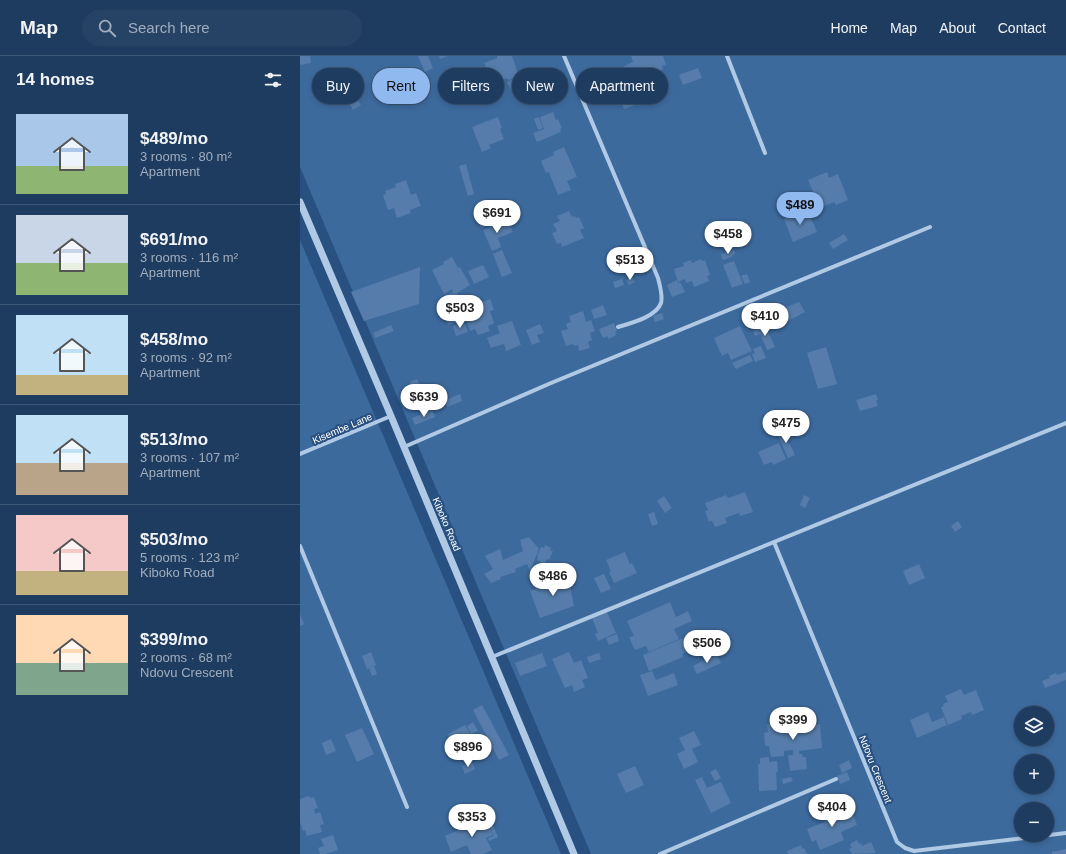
<!DOCTYPE html>
<meta charset="utf-8">
<style>
body{margin:0;font-family:Arial,sans-serif;background:#264366;color:#f1f3f6;height:100vh;display:flex;flex-direction:column;font-size:15px;white-space:nowrap}
*{box-sizing:border-box;margin:0}
p{font-size:13px;color:#a1adbd}
.icon{flex:none;width:22px;height:22px;fill:none;stroke:currentColor;stroke-width:2;stroke-linecap:round;stroke-linejoin:round}
.map{position:relative;flex:1;overflow:hidden}
.panel{display:flex;flex-direction:column;background:#1e3c60;width:300px}
.panel>*{flex:none}
.top-card{position:absolute;left:12px;top:12px;width:380px;height:36px;display:flex;gap:8px}
.controls{position:absolute;left:714px;top:650px;display:grid;gap:8px}
.controls a{display:grid;place-items:center;width:40px;height:40px;border-radius:50%;background:#1e3c60;box-shadow:0 2px 6px #0003,0 0 0 1px #3c5675;font-size:20px}
.price{position:absolute;translate:-50% -34px;padding:0 9px;border-radius:14px;background:#fff;color:#222;font-size:13px;line-height:26px;filter:drop-shadow(0 1px 2px #0008)}
.price::after{content:'';position:absolute;left:50%;top:24px;width:12px;height:9px;margin-left:-6px;background:inherit;clip-path:polygon(0 0,100% 0,50% 100%)}
.price.on{background:#90b9f0;color:#111}
ul{padding:0;list-style:none}
li{display:flex;align-items:center;gap:12px;height:100px;padding:0 16px}
li+li{border-top:1px solid #3c5675}
li span{display:grid;place-items:center;flex:none;width:112px;height:80px;border-radius:0px;color:#555}
li>.icon{margin-inline-start:auto}
span .icon{width:48px;height:48px;fill:#fffc;stroke-width:1}
li b{font-size:17px}
h2{display:flex;justify-content:space-between;align-items:center;height:48px;padding:0 16px;font-size:17px}
.tag{padding:0 14px;border-radius:18px;background:#1e3c60;box-shadow:0 2px 6px #0003,0 0 0 1px #3c5675;font-size:14px;line-height:36px}
.tag.on{background:#90b9f0;color:#111}
header{display:flex;align-items:center;gap:24px;box-sizing:border-box;height:56px;padding:0 20px;background:#1e3c60;border-bottom:1px solid #3c5675}
header strong{font-size:19px}
nav{display:flex;gap:22px;margin-inline-start:auto;font-size:14px}
.search{width:280px;height:36px;background:#264366;display:flex;align-items:center;gap:10px;box-sizing:border-box;padding:0 14px;border-radius:22px;color:#a1adbd;font-size:15px}
main{display:flex;flex:1;min-height:0}
.map>svg:first-child{display:block}
.green{fill:#3d6a9d;fill-rule:evenodd}
.building{fill:#557caa}
.lines{fill:none;stroke-linecap:round;stroke-linejoin:round}
.minor{stroke:#b0c9e5;stroke-width:4}
.tertiary{stroke:#b0c9e5;stroke-width:7}
.labels{text-anchor:middle;stroke-width:4;stroke-linejoin:round;paint-order:stroke}
.street-label{font-size:10px;fill:#fff;stroke:#285080}
</style>
<header>
<strong>Map</strong>
<div class="search"><svg class="icon" aria-label="search" viewBox="0 0 24 24"><circle cx="10" cy="10" r="6"/><path d="M15 15l6 6"/></svg>Search here</div>
<nav><a>Home</a><a>Map</a><a>About</a><a>Contact</a></nav>
</header>
<main>
<section class="panel">
<h2>14 homes<svg class="icon" aria-label="filters" viewBox="0 0 24 24"><path d="M4 7h16M4 17h16"/><circle cx="9" cy="7" r="2"/><circle cx="15" cy="17" r="2"/></svg></h2>
<ul>
<li><span style="background:linear-gradient(#a9c7e8 65%,#8fb573 0)"><svg class="icon" aria-label="home" viewBox="0 0 24 24"><path d="M3 11l9-7 9 7M6 9v11h12V9"/></svg></span><div><b>$489/mo</b><p>3 rooms · 80 m²</p><p>Apartment</p></div></li>
<li><span style="background:linear-gradient(#c9d6e8 60%,#8fb573 0)"><svg class="icon" aria-label="home" viewBox="0 0 24 24"><path d="M3 11l9-7 9 7M6 9v11h12V9"/></svg></span><div><b>$691/mo</b><p>3 rooms · 116 m²</p><p>Apartment</p></div></li>
<li><span style="background:linear-gradient(#bfe0f5 75%,#c2b280 0)"><svg class="icon" aria-label="home" viewBox="0 0 24 24"><path d="M3 11l9-7 9 7M6 9v11h12V9"/></svg></span><div><b>$458/mo</b><p>3 rooms · 92 m²</p><p>Apartment</p></div></li>
<li><span style="background:linear-gradient(#bfe0f5 60%,#b9a48a 0)"><svg class="icon" aria-label="home" viewBox="0 0 24 24"><path d="M3 11l9-7 9 7M6 9v11h12V9"/></svg></span><div><b>$513/mo</b><p>3 rooms · 107 m²</p><p>Apartment</p></div></li>
<li><span style="background:linear-gradient(#f6c9c9 70%,#c2b280 0)"><svg class="icon" aria-label="home" viewBox="0 0 24 24"><path d="M3 11l9-7 9 7M6 9v11h12V9"/></svg></span><div><b>$503/mo</b><p>5 rooms · 123 m²</p><p>Kiboko Road</p></div></li>
<li><span style="background:linear-gradient(#ffd9b3 60%,#7fa58c 0)"><svg class="icon" aria-label="home" viewBox="0 0 24 24"><path d="M3 11l9-7 9 7M6 9v11h12V9"/></svg></span><div><b>$399/mo</b><p>2 rooms · 68 m²</p><p>Ndovu Crescent</p></div></li>
</ul>
</section>
<div class="map">
<svg width="766" height="798" viewBox="0 0 766 798">
<rect width="100%" height="100%" fill="#285080"/>
<!-- green -->
<g class="green">
<path d="M0,0H766V798H291L0,111ZM721,657H747V683H721ZM721,705H747V731H721ZM721,753H747V779H721Z"/>
<polygon points="0,184 261,798 0,798"/>
</g>
<!-- building -->
<g class="building">
<polygon points="0,0 10,0 11,7 0,9"/>
<polygon points="118,0 128,0 133,12 125,16"/>
<polygon points="139,0 148,0 140,3"/>
<polygon points="197,0 212,0 219,20 208,24 207,22 197,26 195,19 190,21 184,7 197,2"/>
<polygon points="331,0 363,0 366,9 362,10 363,13 359,15 364,26 351,31 356,30 358,35 347,39 349,44 324,53 319,39 342,30 337,18 329,22 324,10 333,6"/>
<polygon points="398,12 402,22 383,29 379,19"/>
<polygon points="231,16 236,28 224,33 223,29 211,34 207,26"/>
<polygon points="56,40 61,49 53,54 48,45"/>
<polygon points="253,56 256,64 258,63 262,72 260,73 261,76 237,86 233,77 244,73 240,61"/>
<polygon points="198,61 202,72 200,73 204,83 189,89 191,92 182,96 172,71"/>
<polygon points="239,61 243,72 238,74 234,63"/>
<polygon points="264,91 277,121 267,125 271,134 258,139 249,116 246,117 241,105 254,99 253,96"/>
<polygon points="166,108 174,138 168,140 159,110"/>
<polygon points="527,116 529,122 538,118 548,144 536,149 534,146 520,152 508,124"/>
<polygon points="106,124 111,139 116,137 121,150 110,154 111,157 97,162 94,152 88,154 83,139 86,138 85,135 96,131 95,128"/>
<polygon points="183,150 189,169 181,172 174,153"/>
<polygon points="507,153 517,176 493,186 484,163"/>
<polygon points="269,155 272,161 275,160 276,162 279,161 284,172 280,174 284,182 262,191 261,187 257,188 252,177 257,175 253,168 260,165 257,160"/>
<polygon points="207,163 213,176 198,182 201,191 192,195 183,174"/>
<polygon points="544,178 548,184 533,193 529,187"/>
<polygon points="202,194 212,217 202,221 193,198"/>
<polygon points="434,194 435,198 432,200 432,201 423,204 421,198"/>
<polygon points="152,201 158,212 160,211 170,229 157,237 160,243 150,248 145,240 153,236 152,233 144,238 132,214 144,208 143,206"/>
<polygon points="401,203 402,205 405,204 410,219 407,220 409,225 394,231 392,225 386,227 385,223 378,226 374,213 384,210 383,207 391,204 392,207"/>
<polygon points="434,205 443,228 432,232 423,209"/>
<polygon points="183,209 189,221 174,228 168,215"/>
<polygon points="120,211 119,248 64,265 51,236"/>
<polygon points="447,218 450,226 445,228 441,220"/>
<polygon points="332,221 335,226 329,229 326,224"/>
<polygon points="322,223 324,229 315,232 313,226"/>
<polygon points="377,224 379,229 379,226 380,226 385,236 372,241 367,229"/>
<polygon points="190,243 194,254 190,255 194,267 188,270 190,275 178,279 175,273 170,275 166,263 148,269 145,260"/>
<polygon points="499,246 505,256 482,268 477,255"/>
<polygon points="303,249 307,259 294,263 291,254"/>
<polygon points="283,255 286,266 291,264 295,275 290,277 292,284 288,286 290,292 279,295 278,289 274,290 273,288 266,290 261,275 268,273 266,268 271,266 269,260"/>
<polygon points="362,257 364,263 355,266 353,260"/>
<polygon points="212,265 221,289 206,295 204,288 191,292 187,282 200,277 197,270"/>
<polygon points="164,266 168,276 156,280 153,270"/>
<polygon points="314,267 317,275 315,276 316,279 309,283 307,280 303,282 299,273"/>
<polygon points="240,268 244,277 237,279 240,286 232,289 226,274"/>
<polygon points="91,269 94,275 75,282 73,277"/>
<polygon points="465,269 475,291 467,294 460,278 455,280 453,275"/>
<polygon points="440,270 452,295 431,304 428,297 422,300 414,282"/>
<polygon points="461,290 466,302 455,306 452,298 455,297 453,293"/>
<polygon points="526,291 537,328 518,333 507,297"/>
<polygon points="450,299 453,305 436,313 432,307"/>
<polygon points="117,323 128,346 122,350 110,326"/>
<polygon points="160,338 162,345 147,351 144,345"/>
<polygon points="576,338 578,344 576,344 578,350 560,355 556,344"/>
<polygon points="132,354 135,361 115,369 112,362"/>
<polygon points="483,374 489,389 490,388 495,399 488,402 477,377"/>
<polygon points="479,387 486,403 473,409 472,406 464,409 458,396"/>
<polygon points="445,436 453,456 440,460 439,457 430,460 425,462 427,467 415,471 412,465 409,466 405,455 408,454 405,447 426,439 428,442"/>
<polygon points="504,439 510,442 505,452 500,449"/>
<polygon points="364,440 372,452 365,457 357,445"/>
<polygon points="354,456 358,468 352,470 348,458"/>
<polygon points="658,465 662,471 655,476 651,470"/>
<polygon points="229,481 239,493 230,515 227,508 215,513 216,516 200,521 201,523 191,527 184,518 193,513 185,500 200,493 203,504 223,495 220,484"/>
<polygon points="245,489 251,492 250,494 253,495 249,504 247,503 245,508 237,504 238,501 237,500 241,491 244,492"/>
<polygon points="325,496 330,508 332,507 337,517 314,527 309,516 311,516 306,504"/>
<polygon points="619,508 625,522 609,529 603,515"/>
<polygon points="304,518 311,533 301,537 294,522"/>
<polygon points="268,520 274,550 240,562 230,535"/>
<polygon points="370,546 376,561 388,555 392,565 374,573 379,583 349,596 346,590 335,594 329,581 334,580 327,565"/>
<polygon points="307,556 316,577 298,585 295,578 298,577 292,562"/>
<polygon points="0,558 4,568 0,570"/>
<polygon points="317,578 319,585 309,589 306,582"/>
<polygon points="388,580 393,593 382,598 383,601 349,615 343,599"/>
<polygon points="71,596 76,609 67,613 62,600"/>
<polygon points="269,596 274,607 281,604 288,622 282,624 285,631 274,636 272,629 265,632 252,603"/>
<polygon points="242,597 247,610 220,620 215,607"/>
<polygon points="299,597 301,603 289,607 287,601"/>
<polygon points="417,598 421,607 397,618 393,610"/>
<polygon points="74,610 77,618 72,620 69,612"/>
<polygon points="352,615 356,624 374,617 378,629 348,640 340,619"/>
<polygon points="766,616 766,624 745,632 742,625 750,622 749,620 756,617 757,619"/>
<polygon points="661,633 664,639 676,634 684,654 672,659 671,656 661,660 662,663 648,669 641,651 644,650 643,648 648,646 645,640"/>
<polygon points="182,649 209,699 199,704 173,654"/>
<polygon points="628,656 632,666 644,661 647,669 617,682 610,664"/>
<polygon points="508,663 509,669 520,668 522,692 499,695 499,698 502,698 503,701 506,701 507,713 490,715 488,699 493,699 493,694 484,695 484,700 471,701 469,690 465,690 464,677 468,676 467,668 483,666 484,674 495,672 494,664"/>
<polygon points="173,666 178,675 171,678 167,670"/>
<polygon points="165,669 170,678 153,688 148,678"/>
<polygon points="62,672 74,698 57,706 45,679"/>
<polygon points="394,675 401,689 392,693 398,706 384,713 377,698 385,694 379,682"/>
<polygon points="31,683 36,695 26,699 22,687"/>
<polygon points="469,701 469,706 477,705 478,716 476,716 477,734 459,735 458,708 460,708 460,702"/>
<polygon points="549,704 552,712 542,717 539,709"/>
<polygon points="172,706 175,713 165,718 162,710"/>
<polygon points="335,710 344,729 326,737 317,718"/>
<polygon points="416,713 421,722 415,725 410,716"/>
<polygon points="547,716 550,724 540,728 537,720"/>
<polygon points="402,721 407,732 421,726 431,747 411,757 395,724"/>
<polygon points="491,721 493,725 483,728 482,723"/>
<polygon points="9,740 10,742 14,741 18,752 14,753 15,758 20,756 24,768 20,769 22,776 7,780 5,774 3,775 0,766 0,743"/>
<polygon points="534,753 537,759 551,753 557,769 541,776 544,784 520,794 516,784 512,786 507,773 525,766 522,757"/>
<polygon points="156,755 171,765 168,770 153,760"/>
<polygon points="186,762 193,779 186,782 192,794 183,798 171,798 167,789 151,796 145,780"/>
<polygon points="190,762 198,781 189,785 188,782 193,780 194,781 187,763"/>
<polygon points="33,779 38,794 25,798 20,798 18,792 24,790 21,783"/>
<polygon points="557,784 559,788 561,787 562,790 571,786 576,797 552,798 549,793 552,792 550,788"/>
<polygon points="501,789 502,793 504,792 507,798 488,798 487,795"/>
<polygon points="766,793 766,798 752,798 752,796"/>
</g>
<g class="lines">
<!-- minor -->
<g class="minor">
<path d="M264,0L358,222C360,230 363,240 361,247C356,261 331,267 318,271"/>
<polyline points="427,0 465,97"/>
<polyline points="104,391 251,327 630,171"/>
<polyline points="0,398 91,360"/>
<polyline points="474,486 597,786 605,792 614,795 766,777"/>
<polyline points="0,490 107,751"/>
<polyline points="192,601 766,367"/>
<polyline points="360,798 536,723"/>
</g>
<!-- tertiary -->
<polyline class="tertiary" points="0,146 91,360 274,798"/>
</g>
<g class="labels">
<!-- street labels -->
<g class="street-label">
<text transform="translate(42 372) rotate(-23)" y="4">Kisembe Lane</text>
<text transform="translate(147 468) rotate(67)" y="4">Kiboko Road</text>
<text transform="translate(576 713) rotate(68)" y="4">Ndovu Crescent</text>
</g>
</g>
</svg>
<div class="controls">
<a><svg class="icon" aria-label="layers" viewBox="0 0 24 24"><path d="M12 4l9 5-9 5-9-5zM3 14l9 5 9-5"/></svg></a>
<a>+</a>
<a>−</a>
</div>
<b class="price on" style="left:500px;top:170px">$489</b>
<b class="price" style="left:197px;top:178px">$691</b>
<b class="price" style="left:428px;top:199px">$458</b>
<b class="price" style="left:330px;top:225px">$513</b>
<b class="price" style="left:160px;top:273px">$503</b>
<b class="price" style="left:465px;top:281px">$410</b>
<b class="price" style="left:124px;top:362px">$639</b>
<b class="price" style="left:486px;top:388px">$475</b>
<b class="price" style="left:253px;top:541px">$486</b>
<b class="price" style="left:407px;top:608px">$506</b>
<b class="price" style="left:493px;top:685px">$399</b>
<b class="price" style="left:168px;top:712px">$896</b>
<b class="price" style="left:532px;top:772px">$404</b>
<b class="price" style="left:172px;top:782px">$353</b>
<div class="top-card">
<a class="tag">Buy</a>
<a class="tag on">Rent</a>
<a class="tag">Filters</a>
<a class="tag">New</a>
<a class="tag">Apartment</a>
</div>
</div>
</main>
